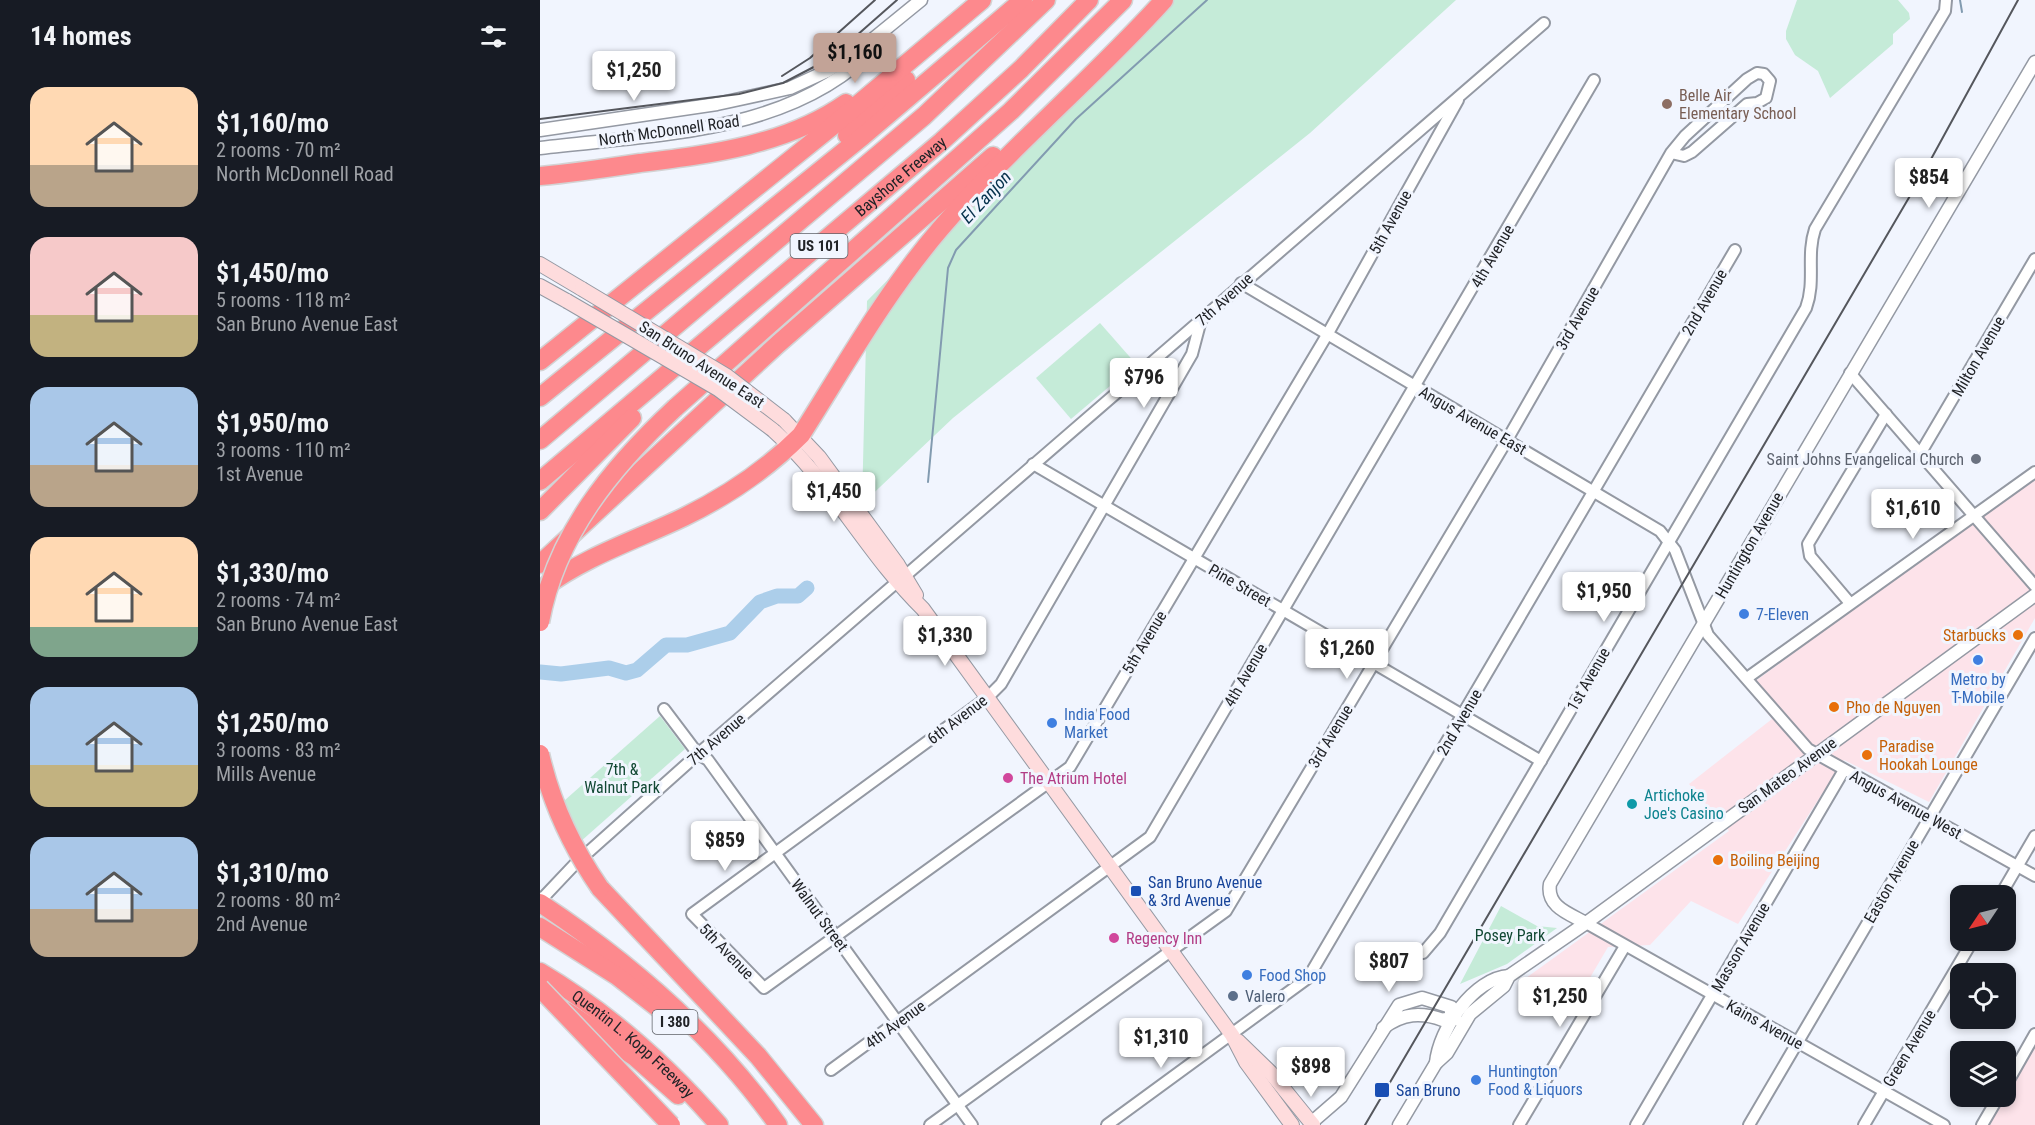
<!DOCTYPE html>
<meta charset="utf-8">
<style>
body{margin:0;font-family:"Roboto Condensed",sans-serif;background:#242831;color:#f1f3f6;height:100vh;display:flex;flex-direction:column;font-size:22px;white-space:nowrap}
*{box-sizing:border-box;margin:0}
p{font-size:20px;color:#9ea1a6}
.icon{flex:none;width:33px;height:33px;fill:none;stroke:currentColor;stroke-width:2;stroke-linecap:round;stroke-linejoin:round}
.map{position:relative;flex:1;overflow:hidden}
.details{display:flex;flex-direction:column;background:#171b24;width:540px}
.details>*{flex:none}
.needle{width:39px;rotate:235deg}
.buttons{position:absolute;left:1410px;top:885px;display:grid;gap:12px}
.buttons a{display:grid;place-items:center;width:66px;height:66px;border-radius:12px;background:#171b24;box-shadow:0 3px 9px #0003;font-size:30px}
.price{position:absolute;translate:-50% -51px;padding:0 14px;border-radius:6px;background:#fff;color:#222;font-size:20px;line-height:39px;filter:drop-shadow(0 2px 3px #0008)}
.price::after{content:'';position:absolute;left:50%;top:36px;width:18px;height:14px;margin-left:-9px;background:inherit;clip-path:polygon(0 0,100% 0,50% 100%)}
.price.active{background:#c2a397;color:#111}
ul{padding:0;list-style:none}
li{display:flex;align-items:center;gap:18px;height:150px;padding:0 30px}
li span{display:grid;place-items:center;flex:none;width:168px;height:120px;border-radius:18px;color:#555}
li>.icon{margin-inline-start:auto}
span .icon{width:72px;height:72px;fill:#fffc;stroke-width:1}
li b{font-size:26px}
h2{display:flex;justify-content:space-between;align-items:center;height:72px;padding:0 30px;font-size:26px}
main{display:flex;flex:1;min-height:0}
.map>svg:first-child{display:block}
.commercial{fill:#fde3ea}
.green{fill:#c5ebd8}
.lines{fill:none;stroke-linecap:round;stroke-linejoin:round}
.stream{stroke:#829bb0;stroke-width:2}
.river{stroke:#acceea;stroke-width:15}
.minor-casing{stroke:#9499a3;stroke-width:14}
.tertiary-casing{stroke:#9499a3;stroke-width:15}
.secondary-casing{stroke:#9499a3;stroke-width:16}
.motorway-casing{stroke:#d3d3d4;stroke-width:21}
.minor{stroke:#fff;stroke-width:10}
.tertiary{stroke:#fff;stroke-width:12}
.secondary{stroke:#fedcdd;stroke-width:14}
.motorway{stroke:#fd898d;stroke-width:18}
.rail{stroke:#55575d;stroke-width:2}
.secondary-bridge-casing{stroke:#9499a3;stroke-width:16;stroke-linecap:butt}
.motorway-bridge-casing{stroke:#d3d3d4;stroke-width:21;stroke-linecap:butt}
.secondary-bridge{stroke:#fedcdd;stroke-width:14}
.motorway-bridge{stroke:#fd898d;stroke-width:18}
.education-dot{fill:#8d6e63;stroke:#f1f5fe;stroke-width:2}
.worship-dot{fill:#6b7280;stroke:#f1f5fe;stroke-width:2}
.shop-dot{fill:#3f7fe0;stroke:#f1f5fe;stroke-width:2}
.food-dot{fill:#e8710a;stroke:#f1f5fe;stroke-width:2}
.hotel-dot{fill:#d1479c;stroke:#f1f5fe;stroke-width:2}
.culture-dot{fill:#0f9aa8;stroke:#f1f5fe;stroke-width:2}
.transit-dot{fill:#1a4fb4;stroke:#f1f5fe;stroke-width:2}
.service-dot{fill:#5c6f8a;stroke:#f1f5fe;stroke-width:2}
.labels{text-anchor:middle;stroke-width:6;stroke-linejoin:round;paint-order:stroke}
.shield{fill:#f1f5fe;stroke:#5f6268;stroke-width:1.5}
.shield-label{font-size:15px;font-weight:bold;fill:#212327}
.education-label{font-size:16px;fill:#785e54;stroke:#f1f5fe;text-anchor:start}
.street-label{font-size:16px;fill:#212327;stroke:#f1f5fe}
.worship-label{font-size:16px;fill:#5b616d;stroke:#f1f5fe;text-anchor:end}
.shop-label{font-size:16px;fill:#366cbe;stroke:#f1f5fe;text-anchor:start}
.food-label{font-size:16px;fill:#c56008;stroke:#f1f5fe;text-anchor:start}
.park-label{font-size:16px;fill:#114833;stroke:#f1f5fe}
.hotel-label{font-size:16px;fill:#b23c85;stroke:#f1f5fe;text-anchor:start}
.culture-label{font-size:16px;fill:#0d838f;stroke:#f1f5fe;text-anchor:start}
.transit-label{font-size:16px;fill:#164399;stroke:#f1f5fe;text-anchor:start}
.service-label{font-size:16px;fill:#4e5e75;stroke:#f1f5fe;text-anchor:start}
.water-label{font-size:18px;font-style:italic;fill:#06314c;stroke:#f1f5fe}
</style>
<main>
<section class="details">
<h2>14 homes<svg class="icon" aria-label="filters" viewBox="0 0 24 24"><path d="M4 7h16M4 17h16"/><circle cx="9" cy="7" r="2"/><circle cx="15" cy="17" r="2"/></svg></h2>
<ul>
<li><span style="background:linear-gradient(#ffd9b3 65%,#b9a48a 0)"><svg class="icon" aria-label="home" viewBox="0 0 24 24"><path d="M3 11l9-7 9 7M6 9v11h12V9"/></svg></span><div><b>$1,160/mo</b><p>2 rooms · 70 m²</p><p>North McDonnell Road</p></div></li>
<li><span style="background:linear-gradient(#f6c9c9 65%,#c2b280 0)"><svg class="icon" aria-label="home" viewBox="0 0 24 24"><path d="M3 11l9-7 9 7M6 9v11h12V9"/></svg></span><div><b>$1,450/mo</b><p>5 rooms · 118 m²</p><p>San Bruno Avenue East</p></div></li>
<li><span style="background:linear-gradient(#a9c7e8 65%,#b9a48a 0)"><svg class="icon" aria-label="home" viewBox="0 0 24 24"><path d="M3 11l9-7 9 7M6 9v11h12V9"/></svg></span><div><b>$1,950/mo</b><p>3 rooms · 110 m²</p><p>1st Avenue</p></div></li>
<li><span style="background:linear-gradient(#ffd9b3 75%,#7fa58c 0)"><svg class="icon" aria-label="home" viewBox="0 0 24 24"><path d="M3 11l9-7 9 7M6 9v11h12V9"/></svg></span><div><b>$1,330/mo</b><p>2 rooms · 74 m²</p><p>San Bruno Avenue East</p></div></li>
<li><span style="background:linear-gradient(#a9c7e8 65%,#c2b280 0)"><svg class="icon" aria-label="home" viewBox="0 0 24 24"><path d="M3 11l9-7 9 7M6 9v11h12V9"/></svg></span><div><b>$1,250/mo</b><p>3 rooms · 83 m²</p><p>Mills Avenue</p></div></li>
<li><span style="background:linear-gradient(#a9c7e8 60%,#b9a48a 0)"><svg class="icon" aria-label="home" viewBox="0 0 24 24"><path d="M3 11l9-7 9 7M6 9v11h12V9"/></svg></span><div><b>$1,310/mo</b><p>2 rooms · 80 m²</p><p>2nd Avenue</p></div></li>
</ul>
</section>
<div class="map">
<svg width="1495" height="1125" viewBox="0 0 1495 1125">
<rect width="100%" height="100%" fill="#f1f5fe"/>
<!-- commercial -->
<g class="commercial">
<polygon points="1495,480 1495,618 1389,802 1304,760 1198,924 1151,901 1110,945 1068,947 1027,1017 1005,1000 986,978 1189,831 1149,784 1232,719 1206,688 1430,523"/>
<polygon points="1495,1038 1495,1125 1446,1125 1462,1097 1466,1096 1466,1091"/>
</g>
<!-- green -->
<g class="green">
<polygon points="622,0 916,0 770,133 413,418 322,504 327,301"/>
<polygon points="1257,0 1358,0 1369,13 1370,19 1353,34 1353,44 1290,98 1278,71 1255,55 1246,39 1246,31"/>
<polygon points="560,323 596,364 531,419 496,378"/>
<polygon points="120,716 145,749 31,850 16,808"/>
<polygon points="961,906 997,926 1017,928 967,964 920,984"/>
</g>
<g class="lines">
<!-- stream -->
<g class="stream">
<polyline points="1420,0 1422,12"/>
<polyline points="388,482 408,268 416,250 536,119 667,0"/>
</g>
<!-- river -->
<polyline class="river" points="0,672 21,674 69,668 86,673 97,670 126,645 147,645 190,633 220,602 237,596 258,596 267,588"/>
<!-- minor casing -->
<g class="minor-casing">
<g id="minor">
<polyline points="701,283 1120,531 1135,550 1168,635 1268,749 1495,876"/>
<polyline points="661,320 652,354 461,684 447,698 152,914 224,988 530,767 787,335 918,100"/>
<polyline points="1310,373 1495,586"/>
<polyline points="1380,454 1495,259"/>
<polyline points="493,464 1001,761"/>
<polyline points="365,576 1004,23"/>
<polyline points="1309,602 1270,556 1268,544 1346,414"/>
<polyline points="1207,678 1495,472"/>
<polyline points="124,709 158,754 168,760 432,1125"/>
<polyline points="1460,896 1495,836"/>
<polyline points="0,901 35,864 158,754 357,582"/>
<polyline points="1046,923 1404,1125"/>
<path d="M883,953L900,933L1266,308C1276,281 1266,256 1275,229L1405,11L1406,0"/>
<polyline points="291,1070 610,837 1054,80"/>
<polyline points="1466,1085 1495,1034"/>
<polyline points="390,1125 686,911 967,440 1131,153 1145,136 1207,79 1217,73 1224,74 1230,81 1226,98 1217,103 1207,104 1152,152 1144,156 1131,153"/>
<polyline points="567,1125 768,978 1195,250"/>
<polyline points="979,1125 1085,946"/>
<polyline points="1096,1125 1304,770"/>
<polyline points="1209,1125 1495,638"/>
<polyline points="1324,1125 1433,940"/>
<polyline points="1442,1125 1459,1096"/>
</g>
</g>
<!-- tertiary casing -->
<g class="tertiary-casing">
<g id="tertiary">
<polyline points="0,130 177,104 250,88 287,71 311,57 381,0"/>
<path d="M0,148C113,134 255,135 338,44"/>
<path d="M1046,923C1030,914 1006,907 1010,884L1495,62"/>
<path d="M843,1028C863,1013 881,1012 903,1020L911,1017L916,1019"/>
<path d="M896,1063C899,1029 934,978 969,976"/>
<polyline points="771,1123 801,1097 859,1005 882,998 911,1007 911,1017"/>
<polyline points="859,1125 896,1063 907,1053 930,1014 964,986 969,976 1046,923 1495,595"/>
</g>
</g>
<!-- secondary casing -->
<g class="secondary-casing">
<g id="secondary">
<polyline points="0,264 42,289"/>
<polyline points="0,286 27,301"/>
<polyline points="244,420 279,457 358,565 376,595"/>
<path d="M233,430C292,483 327,554 383,609L692,1035L706,1062L752,1125"/>
<polyline points="698,1041 730,1072 773,1125"/>
</g>
</g>
<!-- motorway casing -->
<g class="motorway-casing">
<g id="motorway">
<polyline points="307,135 366,80"/>
<path d="M0,176C34,173 67,168 100,163C172,154 246,145 306,103"/>
<polyline points="0,361 290,128 442,0"/>
<polyline points="0,397 323,136 483,0"/>
<polyline points="135,408 471,111 583,0"/>
<polyline points="0,440 384,116 506,0"/>
<path id="s1" d="M0,481L402,141L481,69L549,0"/>
<polyline points="0,511 92,418"/>
<polyline points="0,564 238,344 453,156"/>
<path d="M3,588C46,556 96,540 144,517C187,496 227,469 261,435C306,364 346,292 401,228C470,147 553,79 624,0"/>
<polyline points="60,888 218,1056 274,1125"/>
<path d="M0,903C92,964 174,1035 238,1125"/>
<polyline points="0,927 77,976 122,1011"/>
<path id="s2" d="M0,972C69,1013 127,1065 179,1125"/>
<polyline points="26,1011 95,1057 138,1095"/>
</g>
</g>
<!-- minor -->
<use href="#minor" class="minor"/>
<!-- tertiary -->
<use href="#tertiary" class="tertiary"/>
<!-- secondary -->
<use href="#secondary" class="secondary"/>
<!-- motorway -->
<use href="#motorway" class="motorway"/>
<!-- rail -->
<g class="rail">
<polyline points="242,76 270,58 335,0"/>
<polyline points="0,119 199,94 243,83 291,58 357,0"/>
<polyline points="825,1125 1384,172 1478,0"/>
</g>
<!-- secondary-bridge casing -->
<g class="secondary-bridge-casing">
<g id="secondary-bridge">
<polyline points="42,289 187,376 244,420"/>
<polyline points="27,301 178,389 233,430"/>
</g>
</g>
<!-- motorway-bridge casing -->
<g class="motorway-bridge-casing">
<g id="motorway-bridge">
<path d="M0,622C16,534 72,467 135,408"/>
<path d="M0,754C11,802 31,846 60,888"/>
<polyline points="0,988 131,1125"/>
</g>
</g>
<!-- secondary-bridge -->
<use href="#secondary-bridge" class="secondary-bridge"/>
<!-- motorway-bridge -->
<use href="#motorway-bridge" class="motorway-bridge"/>
</g>
<!-- markers -->
<circle class="education-dot" cx="1127" cy="104" r="6"/>
<circle class="worship-dot" cx="1436" cy="459" r="6"/>
<g class="shop-dot">
<circle cx="1204" cy="614" r="6"/>
<circle cx="1438" cy="660" r="6"/>
<circle cx="512" cy="723" r="6"/>
<circle cx="707" cy="975" r="6"/>
<circle cx="936" cy="1080" r="6"/>
</g>
<g class="food-dot">
<circle cx="1478" cy="635" r="6"/>
<circle cx="1294" cy="707" r="6"/>
<circle cx="1327" cy="755" r="6"/>
<circle cx="1178" cy="860" r="6"/>
</g>
<g class="hotel-dot">
<circle cx="468" cy="778" r="6"/>
<circle cx="574" cy="938" r="6"/>
</g>
<circle class="culture-dot" cx="1092" cy="804" r="6"/>
<g class="transit-dot">
<rect x="590" y="885" width="12" height="12" rx="3"/>
<rect x="834" y="1082" width="16" height="16" rx="3"/>
</g>
<circle class="service-dot" cx="693" cy="996" r="6"/>
<g class="labels">
<!-- shield labels -->
<g class="shield">
<rect x="250.5" y="234" width="57" height="24" rx="4.5"/>
<rect x="112.5" y="1010" width="45" height="24" rx="4.5"/>
</g>
<g class="shield-label">
<text x="279" y="251">US 101</text>
<text x="135" y="1027">I 380</text>
</g>
<!-- education labels -->
<g class="education-label">
<text x="1139" y="101">Belle Air<tspan x="1139" dy="18">Elementary School</tspan></text>
</g>
<!-- street labels -->
<g class="street-label">
<text transform="translate(129 130) rotate(-8)" y="6">North McDonnell Road</text>
<text dy="6" stroke="none"><textPath href="#s1" startOffset="472">Bayshore Freeway</textPath></text>
<text transform="translate(850 222) rotate(-61)" y="6">5th Avenue</text>
<text transform="translate(952 256) rotate(-60)" y="6">4th Avenue</text>
<text transform="translate(684 299) rotate(-42)" y="6">7th Avenue</text>
<text transform="translate(1164 302) rotate(-60)" y="6">2nd Avenue</text>
<text transform="translate(1037 318) rotate(-60)" y="6">3rd Avenue</text>
<text transform="translate(1438 356) rotate(-60)" y="6">Milton Avenue</text>
<text transform="translate(162 364) rotate(33)" y="6">San Bruno Avenue East</text>
<text transform="translate(933 420) rotate(30)" y="6">Angus Avenue East</text>
<text transform="translate(1209 545) rotate(-60)" y="6">Huntington Avenue</text>
<text transform="translate(700 585) rotate(30)" y="6">Pine Street</text>
<text transform="translate(604 642) rotate(-59)" y="6">5th Avenue</text>
<text transform="translate(705 675) rotate(-60)" y="6">4th Avenue</text>
<text transform="translate(1048 679) rotate(-60)" y="6">1st Avenue</text>
<text transform="translate(417 719) rotate(-37)" y="6">6th Avenue</text>
<text transform="translate(919 722) rotate(-60)" y="6">2nd Avenue</text>
<text transform="translate(790 736) rotate(-59)" y="6">3rd Avenue</text>
<text transform="translate(176 739) rotate(-41)" y="6">7th Avenue</text>
<text transform="translate(1247 775) rotate(-36)" y="6">San Mateo Avenue</text>
<text transform="translate(1366 804) rotate(29)" y="6">Angus Avenue West</text>
<text transform="translate(1351 881) rotate(-60)" y="6">Easton Avenue</text>
<text transform="translate(280 915) rotate(54)" y="6">Walnut Street</text>
<text transform="translate(1200 947) rotate(-60)" y="6">Masson Avenue</text>
<text transform="translate(187 951) rotate(46)" y="6">5th Avenue</text>
<text transform="translate(355 1024) rotate(-36)" y="6">4th Avenue</text>
<text transform="translate(1225 1024) rotate(29)" y="6">Kains Avenue</text>
<text dy="6" stroke="none"><textPath href="#s2" startOffset="118">Quentin L. Kopp Freeway</textPath></text>
<text transform="translate(1369 1048) rotate(-59)" y="6">Green Avenue</text>
</g>
<!-- worship labels -->
<g class="worship-label">
<text x="1424" y="465">Saint Johns Evangelical Church</text>
</g>
<!-- shop labels -->
<g class="shop-label">
<text x="1216" y="620">7-Eleven</text>
<text x="1438" y="685" text-anchor="middle">Metro by<tspan x="1438" dy="18">T-Mobile</tspan></text>
<text x="524" y="720">India Food<tspan x="524" dy="18">Market</tspan></text>
<text x="719" y="981">Food Shop</text>
<text x="948" y="1077">Huntington<tspan x="948" dy="18">Food &amp; Liquors</tspan></text>
</g>
<!-- food labels -->
<g class="food-label">
<text x="1466" y="641" text-anchor="end">Starbucks</text>
<text x="1306" y="713">Pho de Nguyen</text>
<text x="1339" y="752">Paradise<tspan x="1339" dy="18">Hookah Lounge</tspan></text>
<text x="1190" y="866">Boiling Beijing</text>
</g>
<!-- park labels -->
<g class="park-label">
<text x="82" y="775">7th &amp;<tspan x="82" dy="18">Walnut Park</tspan></text>
<text x="970" y="941">Posey Park</text>
</g>
<!-- hotel labels -->
<g class="hotel-label">
<text x="480" y="784">The Atrium Hotel</text>
<text x="586" y="944">Regency Inn</text>
</g>
<!-- culture labels -->
<g class="culture-label">
<text x="1104" y="801">Artichoke<tspan x="1104" dy="18">Joe's Casino</tspan></text>
</g>
<!-- transit labels -->
<g class="transit-label">
<text x="608" y="888">San Bruno Avenue<tspan x="608" dy="18">&amp; 3rd Avenue</tspan></text>
<text x="856" y="1096">San Bruno</text>
</g>
<!-- service labels -->
<g class="service-label">
<text x="705" y="1002">Valero</text>
</g>
<!-- water labels -->
<g class="water-label">
<text transform="translate(446 197) rotate(-47)" y="6">El Zanjon</text>
</g>
</g>
</svg>
<div class="buttons">
<a><svg class="needle" viewBox="-14 -14 28 28"><path d="M0-13l5 13h-10z" fill="#e53935"/><path d="M0 13l5-13h-10z" fill="#9ea1a6"/></svg></a>
<a><svg class="icon" aria-label="locate" viewBox="0 0 24 24"><circle cx="12" cy="12" r="6"/><path d="M12 2v4M12 18v4M2 12h4M18 12h4"/></svg></a>
<a><svg class="icon" aria-label="layers" viewBox="0 0 24 24"><path d="M12 4l9 5-9 5-9-5zM3 14l9 5 9-5"/></svg></a>
</div>
<b class="price active" style="left:315px;top:84px">$1,160</b>
<b class="price" style="left:94px;top:102px">$1,250</b>
<b class="price" style="left:1389px;top:209px">$854</b>
<b class="price" style="left:604px;top:409px">$796</b>
<b class="price" style="left:294px;top:523px">$1,450</b>
<b class="price" style="left:1373px;top:540px">$1,610</b>
<b class="price" style="left:1064px;top:623px">$1,950</b>
<b class="price" style="left:405px;top:667px">$1,330</b>
<b class="price" style="left:807px;top:680px">$1,260</b>
<b class="price" style="left:185px;top:872px">$859</b>
<b class="price" style="left:849px;top:993px">$807</b>
<b class="price" style="left:1020px;top:1028px">$1,250</b>
<b class="price" style="left:621px;top:1069px">$1,310</b>
<b class="price" style="left:771px;top:1098px">$898</b>
</div>
</main>
